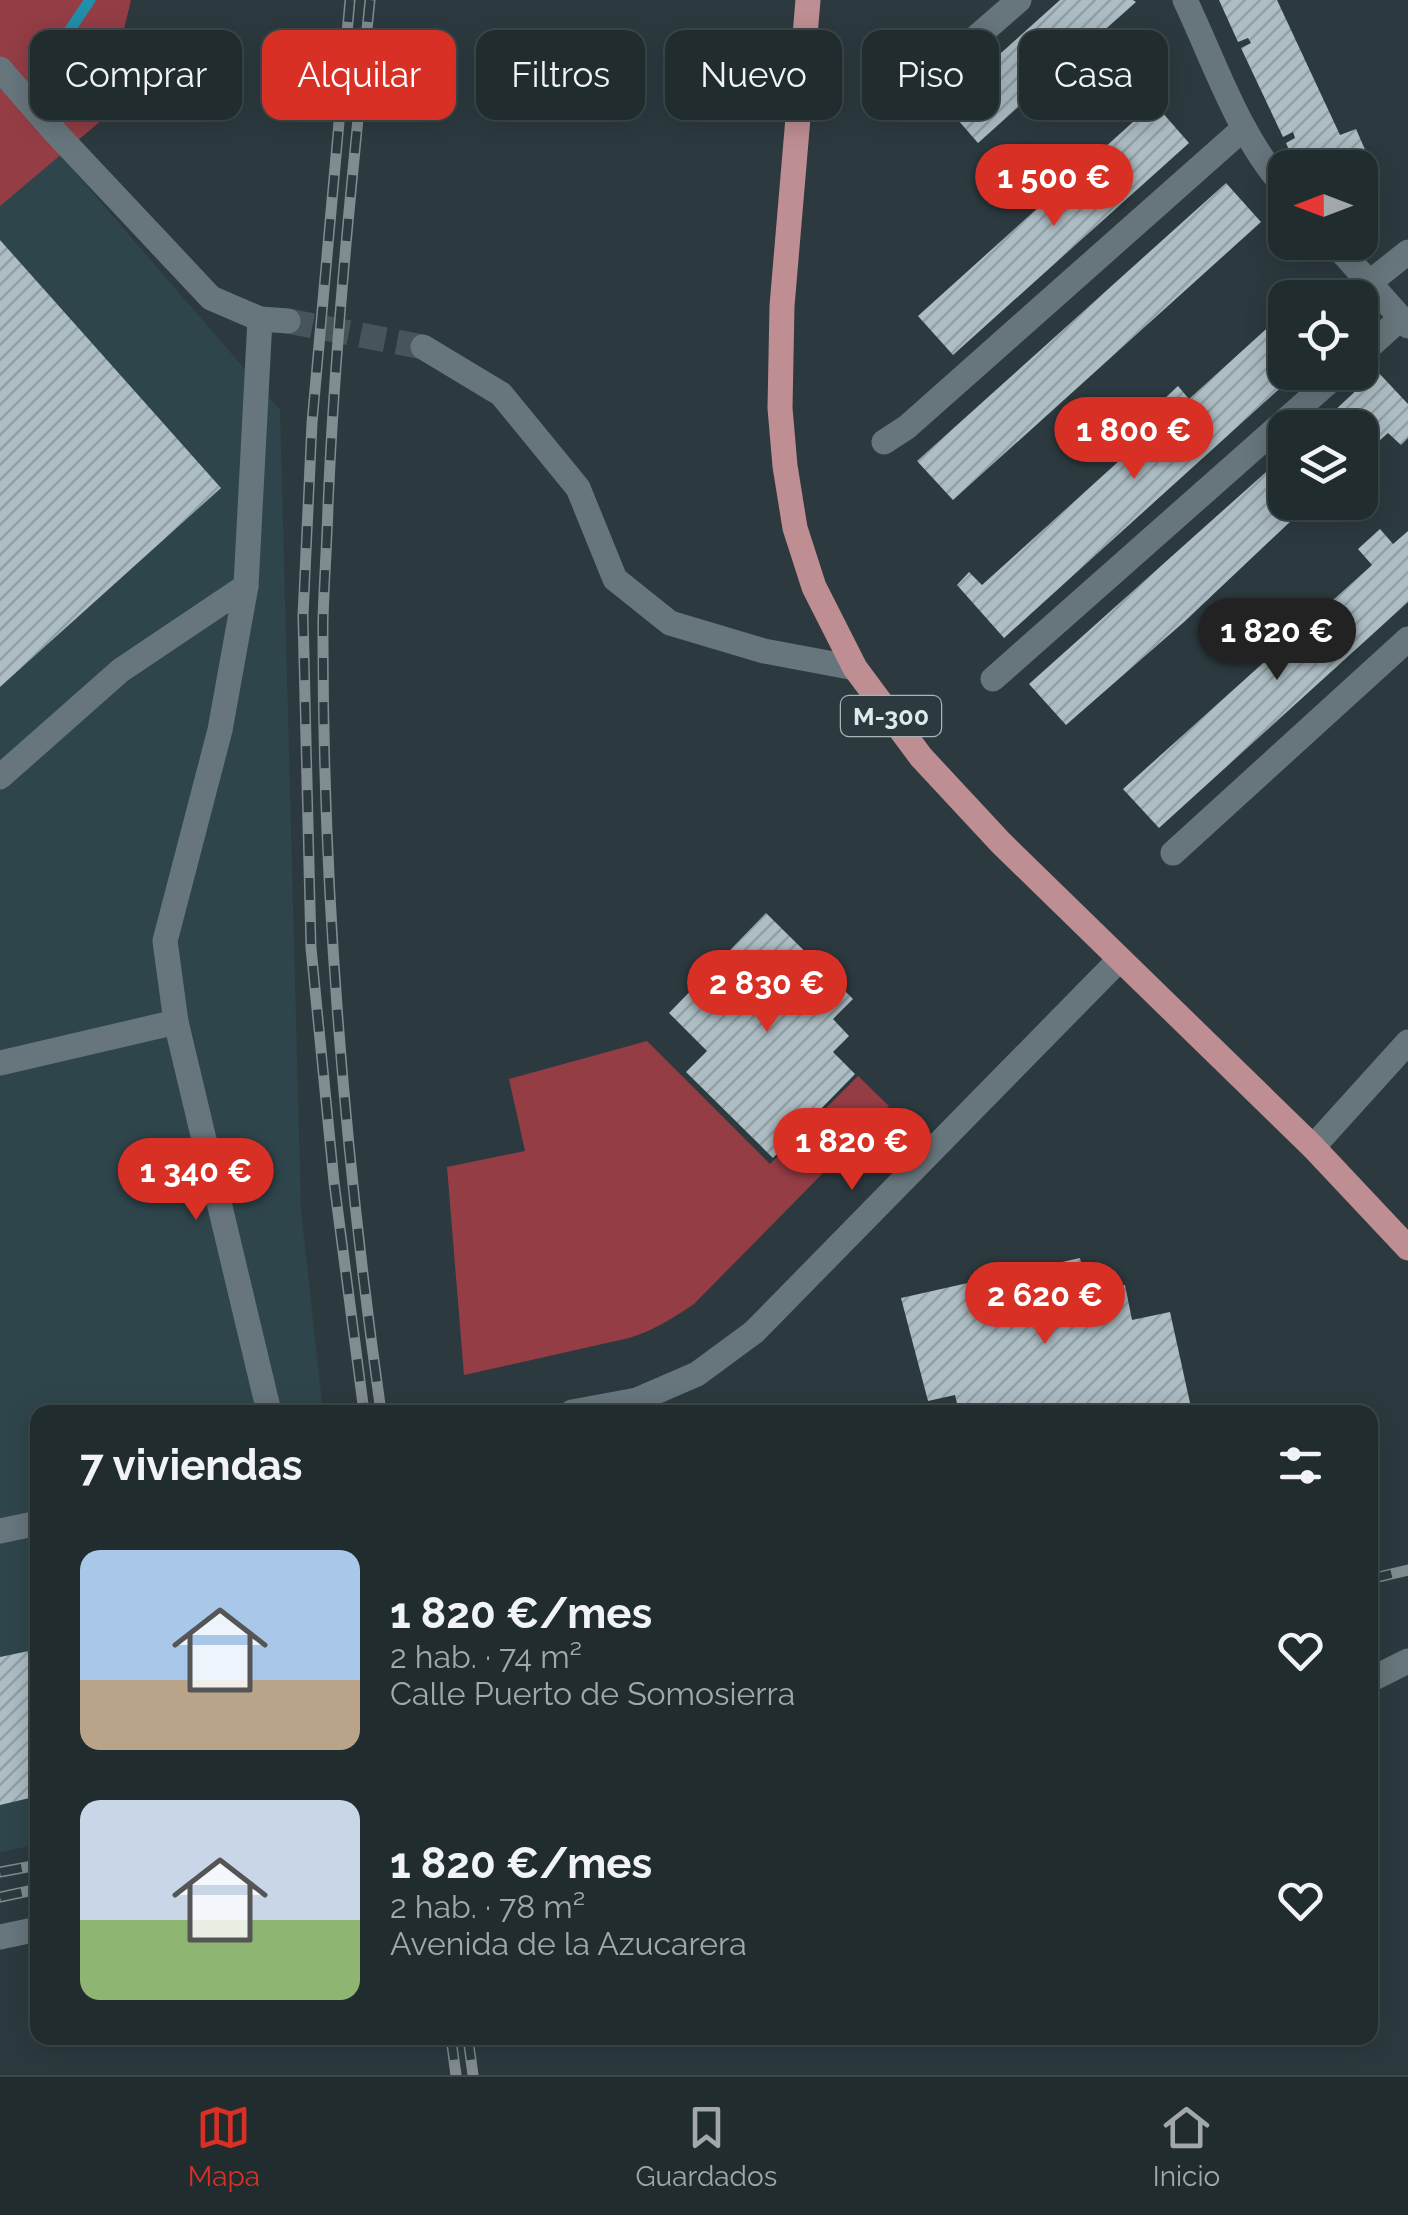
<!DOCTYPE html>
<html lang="es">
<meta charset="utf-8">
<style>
body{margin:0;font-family:Raleway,sans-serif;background:#2d383b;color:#f1f3f6;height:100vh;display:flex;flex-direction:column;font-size:38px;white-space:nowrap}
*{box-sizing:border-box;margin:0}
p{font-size:32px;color:#a2a7aa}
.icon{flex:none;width:55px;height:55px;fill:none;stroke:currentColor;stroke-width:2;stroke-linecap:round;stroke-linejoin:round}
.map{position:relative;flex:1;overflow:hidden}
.sheet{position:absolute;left:30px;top:1405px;width:1348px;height:640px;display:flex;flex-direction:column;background:#212c2f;border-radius:20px;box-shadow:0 5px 25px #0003,0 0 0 2px #3e484b}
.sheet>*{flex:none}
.guide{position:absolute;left:30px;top:30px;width:1350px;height:90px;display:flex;gap:20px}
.needle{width:65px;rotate:270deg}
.buttons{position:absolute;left:1268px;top:150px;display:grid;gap:20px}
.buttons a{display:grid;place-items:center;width:110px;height:110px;border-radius:20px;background:#212c2f;box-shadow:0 5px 25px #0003,0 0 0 2px #3e484b;font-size:50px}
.price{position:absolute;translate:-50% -85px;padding:0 22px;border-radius:35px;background:#d93025;color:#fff;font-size:32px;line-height:65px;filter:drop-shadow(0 2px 5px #0008)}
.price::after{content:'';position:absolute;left:50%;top:60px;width:30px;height:22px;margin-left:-15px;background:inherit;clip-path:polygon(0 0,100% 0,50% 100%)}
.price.on{background:#222;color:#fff}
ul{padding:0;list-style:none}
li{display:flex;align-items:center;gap:30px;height:250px;padding:0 50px}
li span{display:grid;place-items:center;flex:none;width:280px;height:200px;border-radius:20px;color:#555}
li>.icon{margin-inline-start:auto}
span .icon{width:120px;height:120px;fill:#fffc;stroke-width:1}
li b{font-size:42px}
h2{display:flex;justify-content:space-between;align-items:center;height:120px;padding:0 50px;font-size:42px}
.pill{padding:0 35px;border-radius:20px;background:#212c2f;box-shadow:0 5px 25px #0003,0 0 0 2px #3e484b;font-size:35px;line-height:90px}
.pill.on{background:#d93025;color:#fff}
.menu{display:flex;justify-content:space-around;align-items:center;height:140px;border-top:2px solid #3e484b;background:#212c2f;font-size:28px;color:#a2a7aa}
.menu a{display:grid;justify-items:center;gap:5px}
.menu .on{color:#d93025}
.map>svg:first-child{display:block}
.built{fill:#2f454c}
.park{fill:#943d45}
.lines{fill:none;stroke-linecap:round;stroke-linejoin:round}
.stream{stroke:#218eab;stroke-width:11}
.building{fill:url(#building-hatch)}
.minor-tunnel{stroke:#475459;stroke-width:25;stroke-dasharray:25 12;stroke-linecap:butt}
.minor{stroke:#67767c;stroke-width:25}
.major{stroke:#be8e93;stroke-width:25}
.rail-casing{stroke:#808c90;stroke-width:11}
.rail{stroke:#2c3a3f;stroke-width:8;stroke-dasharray:22;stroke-linecap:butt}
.labels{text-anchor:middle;stroke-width:10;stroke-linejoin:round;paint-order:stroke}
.shield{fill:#2c3a3f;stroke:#a9b4b7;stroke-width:2.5}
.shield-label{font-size:25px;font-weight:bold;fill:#dfe8eb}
</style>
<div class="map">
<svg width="1408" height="2075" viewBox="0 0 1408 2075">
<defs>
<pattern id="building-hatch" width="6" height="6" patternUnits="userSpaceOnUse" patternTransform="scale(2.5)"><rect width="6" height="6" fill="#acbdc3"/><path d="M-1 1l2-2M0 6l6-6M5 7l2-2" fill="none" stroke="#929fa4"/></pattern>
</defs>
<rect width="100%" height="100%" fill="#2c3a3f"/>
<!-- built -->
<polygon class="built" points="19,107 280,410 301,1211 323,1412 38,1412 37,1845 0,1852 0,125"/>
<!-- park -->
<g class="park">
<polygon points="0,0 131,0 102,120 0,206"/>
<path d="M647,1041L770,1164L858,1076L889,1106L694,1304C673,1318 653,1331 629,1338L464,1375L447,1167L525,1151L509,1079Z"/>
</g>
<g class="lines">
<!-- stream -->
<polyline class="stream" points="63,40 90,0"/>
</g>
<!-- building -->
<g class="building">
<polygon points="1060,0 1133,0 1136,2 978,143 944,104"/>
<polygon points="1219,0 1277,0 1340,135 1356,129 1377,177 1360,185 1360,168 1314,168 1306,151 1292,157 1286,143 1295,138 1293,132 1283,137 1241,48 1251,43 1248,38 1238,42"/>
<polygon points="1154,103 1189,143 953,355 918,316"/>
<polygon points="1226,183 1261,222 953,500 917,461"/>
<polygon points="0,240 221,488 0,687"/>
<polygon points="1316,283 1330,298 1300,298"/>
<polygon points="1285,312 1285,372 1298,372 1004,638 957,585 969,572 982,585 1172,413 1162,401 1178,386 1189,399"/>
<polygon points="1377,371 1408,404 1408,438 1401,445 1388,433 1360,458 1360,428 1316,428"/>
<polygon points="1285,455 1285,502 1311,502 1184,622 1066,725 1029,684"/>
<polygon points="1380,529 1393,544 1408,531 1408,602 1159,828 1123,789 1372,565 1358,549"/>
<polygon points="766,913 853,999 833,1019 849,1036 833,1052 855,1074 773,1158 686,1072 707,1051 669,1013"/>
<polygon points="1080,1258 1087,1292 1125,1285 1132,1320 1170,1312 1192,1412 959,1412 955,1395 928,1401 901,1298"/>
<polygon points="38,1649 38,1796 0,1805 0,1657"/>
</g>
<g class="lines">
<!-- minor-tunnel -->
<polyline class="minor-tunnel" points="288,321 423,347"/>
<!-- minor -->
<g class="minor">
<path d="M1185,0C1215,63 1238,135 1285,188"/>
<polyline points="0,69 55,132 211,298 260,319 288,321"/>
<polyline points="917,79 932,76 1019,0"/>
<polyline points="1333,242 1408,326"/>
<polyline points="1369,283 1408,252"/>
<polyline points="423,347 501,394 578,488 615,579 670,623 764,651 855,668"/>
<polyline points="1360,355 1401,318"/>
<polyline points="884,442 907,427 1244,128"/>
<polyline points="246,586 260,319"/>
<polyline points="993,679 1340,372"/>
<polyline points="0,777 121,670 246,586 220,730 165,941 176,1022 269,1412"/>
<polyline points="1173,853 1408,639"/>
<polyline points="0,1063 176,1022"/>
<polyline points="1313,1147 1408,1042"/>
<polyline points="572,1412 637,1400 697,1374 754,1332 1119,960"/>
<polyline points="0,1531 38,1523"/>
<polyline points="1370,1680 1408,1661"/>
<polyline points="0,1937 38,1929"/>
</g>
<!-- major -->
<polyline class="major" points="808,0 782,306 780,408 785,466 795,528 814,587 855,668 921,757 1001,843 1313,1147 1408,1248"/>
<!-- rail casing -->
<g class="rail-casing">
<g id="rail">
<polyline points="350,0 312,423 303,616 311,948 334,1182 364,1412"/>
<path d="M370,0C353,168 335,337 328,506C327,544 324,582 323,620C322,885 344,1150 381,1412"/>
<polyline points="1370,1579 1408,1570"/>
<polyline points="0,1872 38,1865"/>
<polyline points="0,1897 38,1889"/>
<polyline points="451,2038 456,2075"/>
<polyline points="468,2038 473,2075"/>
</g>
</g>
<!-- rail -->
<use href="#rail" class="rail"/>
</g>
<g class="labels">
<!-- shield labels -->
<rect class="shield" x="841" y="696" width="100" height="40" rx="8"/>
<g class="shield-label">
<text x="891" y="725">M-300</text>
</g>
</g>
</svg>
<div class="buttons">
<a><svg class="needle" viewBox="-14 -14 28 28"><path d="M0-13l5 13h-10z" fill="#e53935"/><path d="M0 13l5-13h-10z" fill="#a2a7aa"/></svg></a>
<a><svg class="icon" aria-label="locate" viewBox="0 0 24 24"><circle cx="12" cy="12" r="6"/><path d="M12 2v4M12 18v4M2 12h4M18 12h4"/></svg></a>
<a><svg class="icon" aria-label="layers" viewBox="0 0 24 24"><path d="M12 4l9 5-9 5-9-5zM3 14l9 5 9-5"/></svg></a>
</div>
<b class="price" style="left:1054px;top:229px">1 500 €</b>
<b class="price" style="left:1134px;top:482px">1 800 €</b>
<b class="price on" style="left:1277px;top:683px">1 820 €</b>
<b class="price" style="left:767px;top:1035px">2 830 €</b>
<b class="price" style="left:852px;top:1193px">1 820 €</b>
<b class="price" style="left:196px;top:1223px">1 340 €</b>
<b class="price" style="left:1045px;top:1347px">2 620 €</b>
<div class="guide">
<a class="pill">Comprar</a>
<a class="pill on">Alquilar</a>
<a class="pill">Filtros</a>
<a class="pill">Nuevo</a>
<a class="pill">Piso</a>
<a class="pill">Casa</a>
</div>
<section class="sheet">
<h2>7 viviendas<svg class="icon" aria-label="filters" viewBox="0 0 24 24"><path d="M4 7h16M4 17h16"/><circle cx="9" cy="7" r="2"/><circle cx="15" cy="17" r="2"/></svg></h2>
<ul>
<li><span style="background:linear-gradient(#a9c7e8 65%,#b9a48a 0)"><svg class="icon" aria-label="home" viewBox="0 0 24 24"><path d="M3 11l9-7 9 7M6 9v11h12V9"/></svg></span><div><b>1 820 €/mes</b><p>2 hab. · 74 m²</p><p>Calle Puerto de Somosierra</p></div><svg class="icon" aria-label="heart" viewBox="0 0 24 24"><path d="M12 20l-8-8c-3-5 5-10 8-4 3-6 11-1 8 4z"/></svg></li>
<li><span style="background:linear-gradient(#c9d6e8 60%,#8fb573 0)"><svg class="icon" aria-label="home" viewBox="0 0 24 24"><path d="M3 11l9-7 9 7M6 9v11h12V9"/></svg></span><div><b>1 820 €/mes</b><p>2 hab. · 78 m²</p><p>Avenida de la Azucarera</p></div><svg class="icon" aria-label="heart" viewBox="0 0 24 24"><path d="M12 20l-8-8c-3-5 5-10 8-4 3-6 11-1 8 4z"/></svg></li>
</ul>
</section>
</div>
<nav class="menu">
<a class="on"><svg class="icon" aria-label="map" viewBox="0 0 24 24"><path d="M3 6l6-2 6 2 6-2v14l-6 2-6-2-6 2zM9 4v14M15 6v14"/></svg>Mapa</a>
<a><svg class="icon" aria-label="saved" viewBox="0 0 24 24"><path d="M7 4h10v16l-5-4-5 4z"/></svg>Guardados</a>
<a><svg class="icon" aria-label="home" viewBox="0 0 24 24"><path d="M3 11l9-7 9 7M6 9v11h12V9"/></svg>Inicio</a>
</nav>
